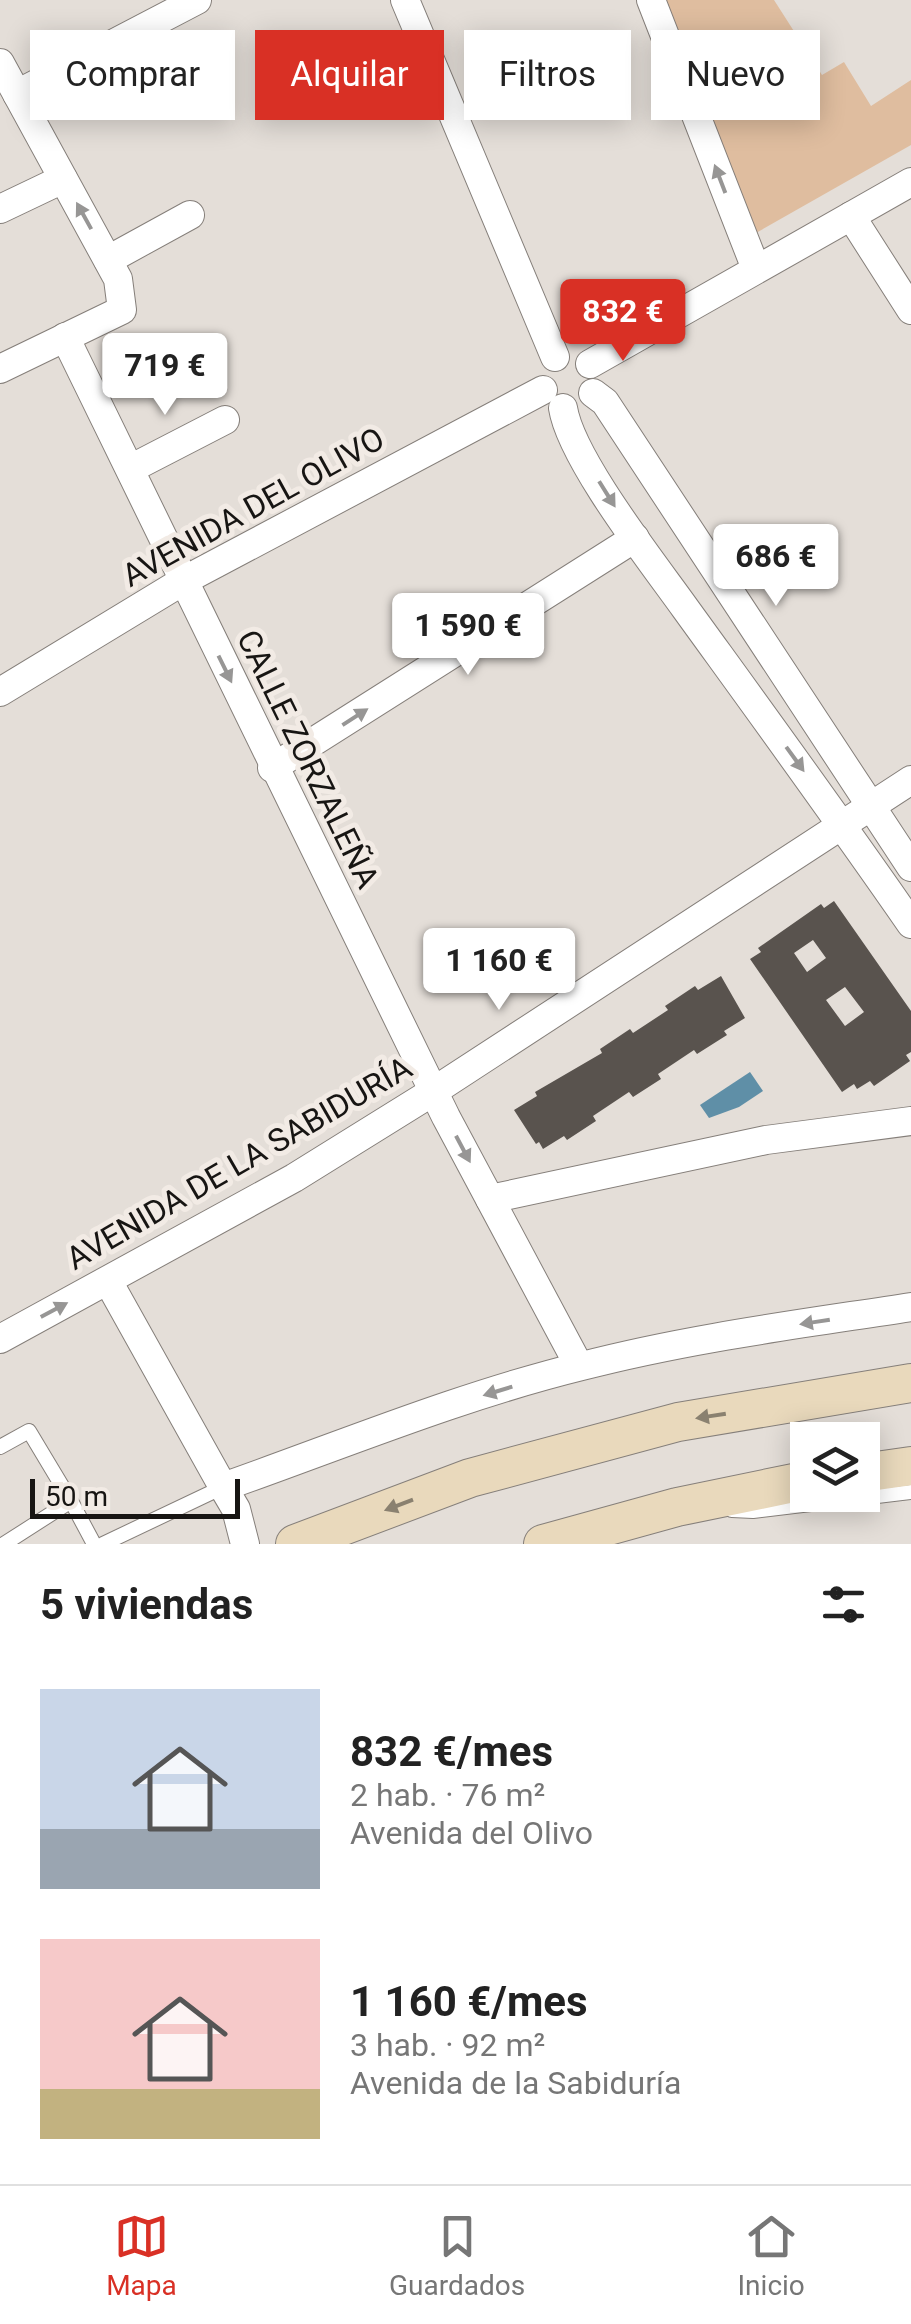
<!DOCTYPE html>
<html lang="es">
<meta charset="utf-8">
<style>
body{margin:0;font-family:Roboto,sans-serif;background:#f2f2f2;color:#222;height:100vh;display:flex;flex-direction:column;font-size:38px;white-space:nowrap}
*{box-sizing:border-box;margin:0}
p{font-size:32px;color:#767676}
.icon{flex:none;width:55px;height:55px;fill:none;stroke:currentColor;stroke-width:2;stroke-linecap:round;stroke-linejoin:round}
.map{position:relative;height:1544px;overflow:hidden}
.drawer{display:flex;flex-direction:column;background:#fff;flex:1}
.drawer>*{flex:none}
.top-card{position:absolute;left:30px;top:30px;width:852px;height:90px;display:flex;gap:20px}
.fabs{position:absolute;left:790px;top:1422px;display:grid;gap:20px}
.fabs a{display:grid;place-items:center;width:90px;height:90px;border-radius:0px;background:#fff;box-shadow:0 5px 25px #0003;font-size:50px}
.scale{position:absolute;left:30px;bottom:25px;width:210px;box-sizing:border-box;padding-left:10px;border:5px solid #171513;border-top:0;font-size:28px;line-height:35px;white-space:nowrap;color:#171513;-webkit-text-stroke:8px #f2ebe5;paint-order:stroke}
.price{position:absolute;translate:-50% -85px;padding:0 22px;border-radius:10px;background:#fff;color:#222;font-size:32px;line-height:65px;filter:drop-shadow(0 2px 5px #0008)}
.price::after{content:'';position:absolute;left:50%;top:60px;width:30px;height:22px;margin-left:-15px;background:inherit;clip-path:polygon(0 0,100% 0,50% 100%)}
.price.on{background:#d93025;color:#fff}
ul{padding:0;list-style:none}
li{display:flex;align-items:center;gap:30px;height:250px;padding:0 40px}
li span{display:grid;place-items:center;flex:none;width:280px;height:200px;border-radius:0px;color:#555}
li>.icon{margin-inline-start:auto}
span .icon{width:120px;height:120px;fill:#fffc;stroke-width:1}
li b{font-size:42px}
h2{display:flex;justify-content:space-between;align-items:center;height:120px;padding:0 40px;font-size:42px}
.tag{padding:0 35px;border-radius:0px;background:#fff;box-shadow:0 5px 25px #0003;font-size:35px;line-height:90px}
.tag.on{background:#d93025;color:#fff}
.dock{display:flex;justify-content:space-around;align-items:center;height:140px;border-top:2px solid #e0e0e0;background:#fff;font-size:28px;color:#767676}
.dock a{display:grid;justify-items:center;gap:5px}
.dock .on{color:#d93025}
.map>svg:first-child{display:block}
.green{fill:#dfbd9f}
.water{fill:#5f8fa7}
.building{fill:#59534e;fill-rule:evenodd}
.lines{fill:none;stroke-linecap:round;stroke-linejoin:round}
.lane-casing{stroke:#857f7a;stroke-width:16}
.street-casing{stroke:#857f7a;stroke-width:30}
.secondary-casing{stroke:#857f7a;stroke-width:40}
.lane{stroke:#fff;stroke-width:14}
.street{stroke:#fff;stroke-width:28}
.secondary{stroke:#e9d9bc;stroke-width:38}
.oneway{fill:#979695}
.oneway2{fill:#8a8170}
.labels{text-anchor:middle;stroke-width:10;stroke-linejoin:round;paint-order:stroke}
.street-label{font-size:32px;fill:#171513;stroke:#f2ebe5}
</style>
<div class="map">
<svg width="911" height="1544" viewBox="0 0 911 1544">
<rect width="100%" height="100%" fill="#e4ded8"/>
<!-- green -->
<polygon class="green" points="663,0 774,0 822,75 844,62 871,106 911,80 911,145 756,233"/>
<!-- water -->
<polygon class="water" points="750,1072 763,1091 739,1107 709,1118 700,1105"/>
<!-- building -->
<g class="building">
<path d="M834,901L911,1011V1052L906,1055L910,1061L874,1086L870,1081L857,1089L854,1084L842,1092L750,959L761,952L758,948L821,904L824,908ZM813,940L826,958L807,972L794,953ZM845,987L864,1012L845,1026L826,1000Z"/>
<polygon points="721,976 745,1018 724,1031 727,1035 697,1054 694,1050 658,1074 661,1079 633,1097 629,1092 593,1116 596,1121 567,1140 564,1136 543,1149 539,1142 536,1144 514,1110 537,1096 535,1092 602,1053 600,1049 630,1029 633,1033 668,1010 665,1006 695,986 698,990"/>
</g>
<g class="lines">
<!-- lane casing -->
<g class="lane-casing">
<g id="lane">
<polyline points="0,1447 29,1431 71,1501 4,1544"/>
<polyline points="71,1501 94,1544"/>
<polyline points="732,1510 753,1511 911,1492"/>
<polyline points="103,1544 223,1487"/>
</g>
</g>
<!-- street casing -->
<g class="street-casing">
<g id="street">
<polyline points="405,0 555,357"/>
<polyline points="651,0 756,269"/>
<polyline points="0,63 118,279 122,310 0,369"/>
<polyline points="17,94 197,0"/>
<polyline points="0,209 63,179"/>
<polyline points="851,216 911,310"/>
<polyline points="108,260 190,215"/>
<polyline points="65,337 446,1117 579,1366"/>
<polyline points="590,364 911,182"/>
<polyline points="593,393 605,402 911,867"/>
<path d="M563,408C571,459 653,563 685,608C761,713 837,817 911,924"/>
<polyline points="132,468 225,420"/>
<polyline points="0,692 183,581 543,390"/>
<polyline points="272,768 635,538"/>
<polyline points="490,1199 766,1140 911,1121"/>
<polyline points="108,1281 223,1487"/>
<polyline points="0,1339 294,1178 434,1091 911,780"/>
<path d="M245,1544L236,1509L223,1487C342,1445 460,1396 582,1366C690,1338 801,1324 911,1307"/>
</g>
</g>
<!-- secondary casing -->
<g class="secondary-casing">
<g id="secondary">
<polyline points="862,1473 911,1466"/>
<polyline points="295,1544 470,1478 678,1422 911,1383"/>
<polyline points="543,1544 677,1507 808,1480"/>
</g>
</g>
<!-- lane -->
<use href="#lane" class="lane"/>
<!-- street -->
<use href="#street" class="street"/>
<!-- secondary -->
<use href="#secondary" class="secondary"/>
</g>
<!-- one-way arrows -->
<defs><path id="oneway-solid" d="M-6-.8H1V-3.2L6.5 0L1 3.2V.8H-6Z" transform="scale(2.5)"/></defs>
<g class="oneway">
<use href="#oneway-solid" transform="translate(720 179) rotate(-111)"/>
<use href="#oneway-solid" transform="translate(84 216) rotate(-119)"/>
<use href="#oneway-solid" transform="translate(607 494) rotate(58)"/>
<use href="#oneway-solid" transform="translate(225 669) rotate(64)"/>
<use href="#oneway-solid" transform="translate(355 717) rotate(-33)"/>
<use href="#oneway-solid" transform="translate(795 759) rotate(54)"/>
<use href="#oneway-solid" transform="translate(463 1149) rotate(62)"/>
<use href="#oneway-solid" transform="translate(54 1310) rotate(-28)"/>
<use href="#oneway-solid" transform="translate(815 1322) rotate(171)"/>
<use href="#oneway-solid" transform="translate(498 1391) rotate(163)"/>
</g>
<g class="oneway2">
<use href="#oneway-solid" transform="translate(711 1416) rotate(171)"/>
<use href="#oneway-solid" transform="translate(399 1505) rotate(159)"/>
</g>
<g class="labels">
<!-- street labels -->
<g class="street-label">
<text transform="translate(253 507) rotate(-29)" y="11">AVENIDA DEL OLIVO</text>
<text transform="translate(308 759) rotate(64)" y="11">CALLE ZORZALEÑA</text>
<text transform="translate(239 1163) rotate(-30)" y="11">AVENIDA DE LA SABIDURÍA</text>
</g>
</g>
</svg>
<div class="fabs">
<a><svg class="icon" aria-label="layers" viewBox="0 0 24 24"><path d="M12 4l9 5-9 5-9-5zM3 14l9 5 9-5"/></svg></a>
</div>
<div class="scale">50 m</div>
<b class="price on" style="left:623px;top:364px">832 €</b>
<b class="price" style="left:165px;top:418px">719 €</b>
<b class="price" style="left:776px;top:609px">686 €</b>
<b class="price" style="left:468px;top:678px">1 590 €</b>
<b class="price" style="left:499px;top:1013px">1 160 €</b>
<div class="top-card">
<a class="tag">Comprar</a>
<a class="tag on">Alquilar</a>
<a class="tag">Filtros</a>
<a class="tag">Nuevo</a>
</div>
</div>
<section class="drawer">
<h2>5 viviendas<svg class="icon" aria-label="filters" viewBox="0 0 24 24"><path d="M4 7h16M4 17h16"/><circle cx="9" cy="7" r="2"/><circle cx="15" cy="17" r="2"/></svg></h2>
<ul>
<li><span style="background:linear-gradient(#c9d6e8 70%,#9aa5b1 0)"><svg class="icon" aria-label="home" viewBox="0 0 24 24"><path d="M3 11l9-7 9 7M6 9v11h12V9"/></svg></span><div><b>832 €/mes</b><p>2 hab. · 76 m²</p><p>Avenida del Olivo</p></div></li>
<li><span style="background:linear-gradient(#f6c9c9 75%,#c2b280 0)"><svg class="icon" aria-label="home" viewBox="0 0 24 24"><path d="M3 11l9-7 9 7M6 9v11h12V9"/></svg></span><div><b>1 160 €/mes</b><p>3 hab. · 92 m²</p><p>Avenida de la Sabiduría</p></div></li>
</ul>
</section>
<nav class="dock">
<a class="on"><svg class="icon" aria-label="map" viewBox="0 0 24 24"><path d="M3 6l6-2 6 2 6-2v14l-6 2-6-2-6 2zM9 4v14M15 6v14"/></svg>Mapa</a>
<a><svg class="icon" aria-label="saved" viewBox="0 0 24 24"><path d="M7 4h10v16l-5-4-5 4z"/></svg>Guardados</a>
<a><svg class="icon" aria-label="home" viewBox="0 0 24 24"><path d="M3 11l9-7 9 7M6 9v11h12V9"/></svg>Inicio</a>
</nav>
